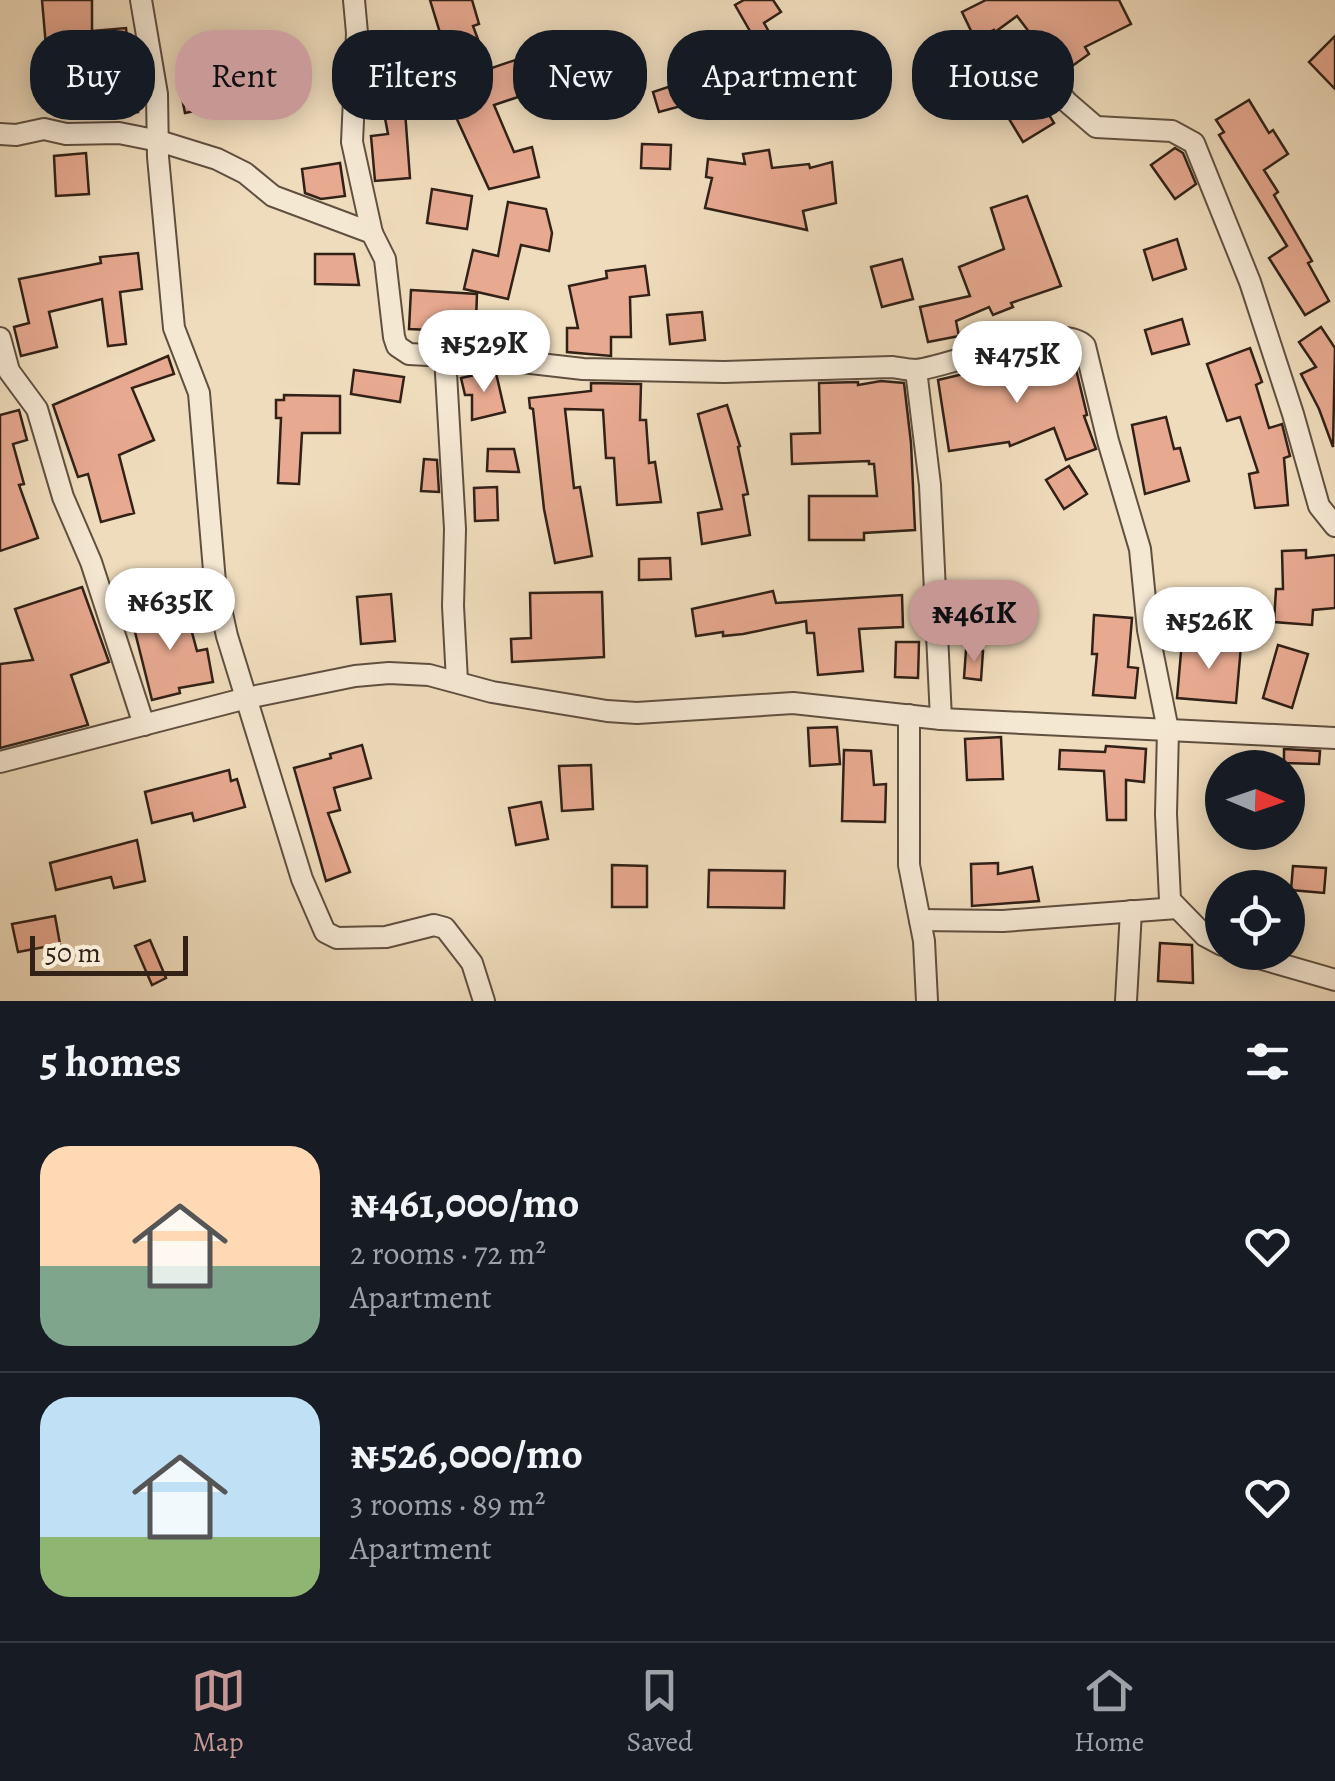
<!DOCTYPE html>
<meta charset="utf-8">
<style>
body{margin:0;font-family:Alegreya,serif;background:#20242c;color:#f1f3f6;height:100vh;display:flex;flex-direction:column;font-size:38px;white-space:nowrap}
*{box-sizing:border-box;margin:0}
p{font-size:32px;color:#9ea1a6}
.icon{flex:none;width:55px;height:55px;fill:none;stroke:currentColor;stroke-width:2;stroke-linecap:round;stroke-linejoin:round}
.map{position:relative;height:1001px;overflow:hidden}
.details{display:flex;flex-direction:column;background:#171b24;flex:1}
.details>*{flex:none}
.banner{position:absolute;left:30px;top:30px;width:1275px;height:90px;display:flex;gap:20px}
.needle{width:65px;rotate:92deg}
.buttons{position:absolute;left:1205px;top:750px;display:grid;gap:20px}
.buttons a{display:grid;place-items:center;width:100px;height:100px;border-radius:50%;background:#171b24;box-shadow:0 5px 25px #0003;font-size:50px}
.scale{position:absolute;left:30px;bottom:25px;width:158px;box-sizing:border-box;padding-left:10px;border:5px solid #312117;border-top:0;font-size:28px;line-height:35px;white-space:nowrap;color:#312117;-webkit-text-stroke:8px #f5e8d3;paint-order:stroke}
.price{position:absolute;translate:-50% -85px;padding:0 22px;border-radius:35px;background:#fff;color:#222;font-size:32px;line-height:65px;filter:drop-shadow(0 2px 5px #0008)}
.price::after{content:'';position:absolute;left:50%;top:60px;width:30px;height:22px;margin-left:-15px;background:inherit;clip-path:polygon(0 0,100% 0,50% 100%)}
.price.selected{background:#c59692;color:#111}
ul{padding:0;list-style:none}
li{display:flex;align-items:center;gap:30px;height:250px;padding:0 40px}
li+li{border-top:2px solid #363941}
li span{display:grid;place-items:center;flex:none;width:280px;height:200px;border-radius:30px;color:#555}
li>.icon{margin-inline-start:auto}
span .icon{width:120px;height:120px;fill:#fffc;stroke-width:1}
li b{font-size:42px}
h2{display:flex;justify-content:space-between;align-items:center;height:120px;padding:0 40px;font-size:42px}
.chip{padding:0 35px;border-radius:40px;background:#171b24;box-shadow:0 5px 25px #0003;font-size:35px;line-height:90px}
.chip.selected{background:#c59692;color:#111}
.tabs{display:flex;justify-content:space-around;align-items:center;height:140px;border-top:2px solid #363941;background:#171b24;font-size:28px;color:#9ea1a6}
.tabs a{display:grid;justify-items:center;gap:5px}
.tabs .selected{color:#c59692}
.map>svg:first-child{display:block}
.building{fill:#e7a990;stroke:#312117;stroke-width:2.5}
.lines{fill:none;stroke-linecap:round;stroke-linejoin:round}
.street-casing{stroke:#605040;stroke-width:24}
.street{stroke:#f5e8d3;stroke-width:20}
</style>
<div class="map">
<svg width="1335" height="1001" viewBox="0 0 1335 1001">
<rect width="100%" height="100%" fill="#efdcbc"/>
<filter id="stains"><feTurbulence type="fractalNoise" baseFrequency=".002" numOctaves="4"/><feColorMatrix values="0 0 0 0 .2 0 0 0 0 .09 0 0 0 0 .02 0 0 0 .5 -.17"/></filter>
<radialGradient id="worn" r=".72"><stop offset=".6" stop-color="#630" stop-opacity="0"/><stop offset="1" stop-color="#630" stop-opacity=".3"/></radialGradient>
<!-- building -->
<g class="building">
<polygon points="42,0 92,0 92,31 126,28 131,77 136,77 138,112 104,113 104,100 51,105"/>
<polygon points="430,0 472,0 479,24 473,26 489,69 521,58 533,92 494,105 514,152 532,147 539,177 489,189 449,102 405,111 410,178 375,181 371,136 388,134 378,81 461,65 449,33 441,36"/>
<polygon points="744,0 773,0 781,12 764,23 768,30 754,38 735,5"/>
<polygon points="986,0 1119,0 1131,24 1085,47 1089,54 1061,74 1017,16 995,32 994,30 975,39 962,12"/>
<polygon points="1335,36 1335,89 1309,62"/>
<polygon points="589,47 607,100 577,111 559,58"/>
<polygon points="205,72 210,91 220,89 223,105 185,113 178,78"/>
<polygon points="704,75 711,98 659,112 653,92"/>
<polygon points="1037,95 1054,123 1023,142 1006,114"/>
<polygon points="1249,100 1269,133 1273,130 1288,154 1264,170 1278,192 1274,195 1312,261 1308,263 1329,301 1305,315 1269,258 1287,246 1219,135 1224,132 1216,120"/>
<polygon points="642,144 671,145 670,169 641,168"/>
<polygon points="1175,148 1183,153 1196,184 1175,199 1151,165"/>
<polygon points="769,150 772,168 809,164 810,168 832,162 836,203 803,211 807,230 705,208 712,178 706,177 708,159 745,164 743,154"/>
<polygon points="86,153 89,194 56,196 54,156"/>
<polygon points="340,163 345,196 321,199 305,193 302,169"/>
<polygon points="432,189 472,196 467,229 427,223"/>
<polygon points="1027,196 1061,286 1011,303 1013,307 993,315 989,307 956,321 959,336 928,342 920,307 970,296 959,267 1004,249 991,208"/>
<polygon points="508,202 546,209 552,233 549,251 521,245 508,299 464,289 473,250 498,256"/>
<polygon points="1177,239 1186,269 1153,280 1144,250"/>
<polygon points="138,253 142,289 120,292 126,344 108,346 102,299 49,312 57,347 21,356 14,327 29,323 19,279 101,263 100,257"/>
<polygon points="315,254 354,254 359,285 315,284"/>
<polygon points="902,259 913,299 882,307 871,267"/>
<polygon points="645,266 649,295 630,297 631,337 611,337 611,356 567,352 567,328 578,328 569,286 607,278 606,271"/>
<polygon points="411,290 477,294 476,320 452,320 451,331 409,329"/>
<polygon points="702,312 705,340 670,344 667,315"/>
<polygon points="1182,319 1189,344 1152,354 1145,330"/>
<polygon points="1321,327 1335,348 1333,447 1319,409 1301,374 1316,367 1299,342"/>
<polygon points="1250,348 1262,382 1256,385 1269,428 1282,424 1290,456 1284,458 1288,505 1255,508 1249,474 1258,472 1240,417 1227,421 1207,364"/>
<polygon points="1068,352 1073,357 1087,415 1084,416 1096,449 1066,460 1054,428 1010,446 1009,442 949,451 938,380 1018,361 1020,372"/>
<polygon points="168,356 174,374 132,388 154,440 119,455 134,513 101,522 88,474 78,477 53,405"/>
<polygon points="354,370 404,377 400,402 351,394"/>
<polygon points="489,372 496,373 505,412 472,420 472,395 465,395 461,378"/>
<polygon points="881,381 904,383 911,443 915,530 864,533 864,540 809,540 809,496 877,496 874,464 869,464 869,461 792,464 791,434 820,433 819,383 858,382 858,385"/>
<polygon points="591,383 641,384 640,420 646,420 649,463 655,462 661,502 617,505 614,458 606,458 603,410 565,409 574,488 580,487 592,556 555,563 544,509 533,409 530,408 529,398 591,391"/>
<polygon points="284,395 340,396 340,433 302,433 299,484 278,483 281,418 276,418 276,400 284,400"/>
<polygon points="727,405 740,446 738,447 748,494 743,495 750,535 702,544 698,513 722,509 698,414"/>
<polygon points="19,410 27,440 13,444 24,484 19,485 38,538 0,551 0,415"/>
<polygon points="1166,417 1174,449 1180,448 1189,481 1145,494 1132,425"/>
<polygon points="488,449 514,449 519,472 487,471"/>
<polygon points="424,459 437,460 439,492 421,491"/>
<polygon points="1069,466 1087,494 1064,509 1046,480"/>
<polygon points="497,487 498,520 475,521 474,488"/>
<polygon points="1306,550 1306,558 1335,555 1335,608 1313,610 1312,625 1274,622 1276,589 1283,589 1282,551"/>
<polygon points="670,558 671,579 639,580 639,559"/>
<polygon points="82,587 109,662 71,675 88,725 0,748 0,664 33,660 15,609"/>
<polygon points="773,591 776,603 902,595 903,627 859,629 863,671 818,675 814,633 807,633 806,621 743,634 723,636 723,632 696,636 692,609"/>
<polygon points="602,592 604,657 512,662 511,639 531,638 530,593"/>
<polygon points="391,594 395,641 361,644 357,597"/>
<polygon points="161,610 162,616 186,610 197,651 207,649 213,682 179,688 180,693 152,700 131,616"/>
<polygon points="1094,615 1132,618 1128,667 1138,668 1135,698 1093,695 1097,654 1092,654"/>
<polygon points="1182,641 1241,646 1236,703 1177,698"/>
<polygon points="896,642 919,642 918,678 895,677"/>
<polygon points="1278,645 1308,654 1292,708 1263,698"/>
<polygon points="966,650 983,651 981,680 964,678"/>
<polygon points="837,727 840,764 810,766 808,728"/>
<polygon points="1001,737 1003,779 967,780 965,739"/>
<polygon points="362,745 371,778 334,788 340,810 328,813 350,872 326,881 294,768 331,758 330,754"/>
<polygon points="1106,746 1146,749 1144,782 1126,780 1126,820 1107,820 1104,771 1059,769 1060,750 1105,752"/>
<polygon points="1284,749 1320,751 1319,764 1284,763"/>
<polygon points="844,750 871,751 874,785 886,784 885,822 842,821"/>
<polygon points="591,765 593,809 562,811 559,766"/>
<polygon points="229,770 231,781 237,779 245,807 194,821 192,813 152,823 145,792"/>
<polygon points="541,802 548,839 516,845 509,808"/>
<polygon points="137,840 145,881 114,888 111,877 56,890 50,863"/>
<polygon points="998,863 998,874 1032,867 1039,901 972,906 971,864"/>
<polygon points="612,865 647,866 647,907 612,907"/>
<polygon points="1293,866 1326,868 1324,893 1291,890"/>
<polygon points="709,870 785,871 784,908 708,907"/>
<polygon points="55,916 60,944 18,952 12,924"/>
<polygon points="150,940 166,978 152,985 135,946"/>
<polygon points="1160,943 1192,945 1193,983 1158,981"/>
</g>
<g class="lines">
<!-- street casing -->
<g class="street-casing">
<g id="street">
<polyline points="141,0 157,94 158,157 174,328 199,393 215,582 227,636 302,879 325,932 337,938 386,937 434,925 445,928 472,963 484,1001"/>
<polyline points="354,0 357,33 352,142 372,233"/>
<polyline points="1024,53 1067,102 1096,127 1172,131 1194,143 1250,282 1293,414 1319,506 1335,526"/>
<path d="M0,134L16,135L44,129L66,134L119,133L159,141L217,159L245,173L273,196L372,233L385,259L394,337L397,346L409,354L487,358L583,369L724,372L892,367C899,368 908,370 916,370C951,367 1060,318 1085,346L1108,441L1140,549L1148,630L1168,730L1166,814L1170,900L1205,936L1222,945"/>
<polyline points="0,338 9,371 37,409 63,497 91,562 144,725"/>
<polyline points="445,356 455,529 453,606 457,681"/>
<polyline points="916,370 930,485 941,719"/>
<polyline points="909,715 909,865 924,941 927,1001"/>
<polyline points="0,762 247,698 355,676 389,673 429,675 492,692 607,711 637,713 793,703 941,719 1335,738"/>
<polyline points="920,920 1003,921 1177,908"/>
<polyline points="1238,952 1335,980"/>
<polyline points="1126,1001 1131,911"/>
</g>
</g>
<!-- street -->
<use href="#street" class="street"/>
</g>
<rect width="100%" height="100%" filter="url(#stains)"/>
<rect width="100%" height="100%" fill="url(#worn)"/>
</svg>
<div class="buttons">
<a><svg class="needle" viewBox="-14 -14 28 28"><path d="M0-13l5 13h-10z" fill="#e53935"/><path d="M0 13l5-13h-10z" fill="#9ea1a6"/></svg></a>
<a><svg class="icon" aria-label="locate" viewBox="0 0 24 24"><circle cx="12" cy="12" r="6"/><path d="M12 2v4M12 18v4M2 12h4M18 12h4"/></svg></a>
</div>
<div class="scale">50 m</div>
<b class="price" style="left:484px;top:395px">₦529K</b>
<b class="price" style="left:1017px;top:406px">₦475K</b>
<b class="price" style="left:170px;top:653px">₦635K</b>
<b class="price selected" style="left:974px;top:665px">₦461K</b>
<b class="price" style="left:1209px;top:672px">₦526K</b>
<div class="banner">
<a class="chip">Buy</a>
<a class="chip selected">Rent</a>
<a class="chip">Filters</a>
<a class="chip">New</a>
<a class="chip">Apartment</a>
<a class="chip">House</a>
</div>
</div>
<section class="details">
<h2>5 homes<svg class="icon" aria-label="filters" viewBox="0 0 24 24"><path d="M4 7h16M4 17h16"/><circle cx="9" cy="7" r="2"/><circle cx="15" cy="17" r="2"/></svg></h2>
<ul>
<li><span style="background:linear-gradient(#ffd9b3 60%,#7fa58c 0)"><svg class="icon" aria-label="home" viewBox="0 0 24 24"><path d="M3 11l9-7 9 7M6 9v11h12V9"/></svg></span><div><b>₦461,000/mo</b><p>2 rooms · 72 m²</p><p>Apartment</p></div><svg class="icon" aria-label="heart" viewBox="0 0 24 24"><path d="M12 20l-8-8c-3-5 5-10 8-4 3-6 11-1 8 4z"/></svg></li>
<li><span style="background:linear-gradient(#bfe0f5 70%,#8fb573 0)"><svg class="icon" aria-label="home" viewBox="0 0 24 24"><path d="M3 11l9-7 9 7M6 9v11h12V9"/></svg></span><div><b>₦526,000/mo</b><p>3 rooms · 89 m²</p><p>Apartment</p></div><svg class="icon" aria-label="heart" viewBox="0 0 24 24"><path d="M12 20l-8-8c-3-5 5-10 8-4 3-6 11-1 8 4z"/></svg></li>
</ul>
</section>
<nav class="tabs">
<a class="selected"><svg class="icon" aria-label="map" viewBox="0 0 24 24"><path d="M3 6l6-2 6 2 6-2v14l-6 2-6-2-6 2zM9 4v14M15 6v14"/></svg>Map</a>
<a><svg class="icon" aria-label="saved" viewBox="0 0 24 24"><path d="M7 4h10v16l-5-4-5 4z"/></svg>Saved</a>
<a><svg class="icon" aria-label="home" viewBox="0 0 24 24"><path d="M3 11l9-7 9 7M6 9v11h12V9"/></svg>Home</a>
</nav>
